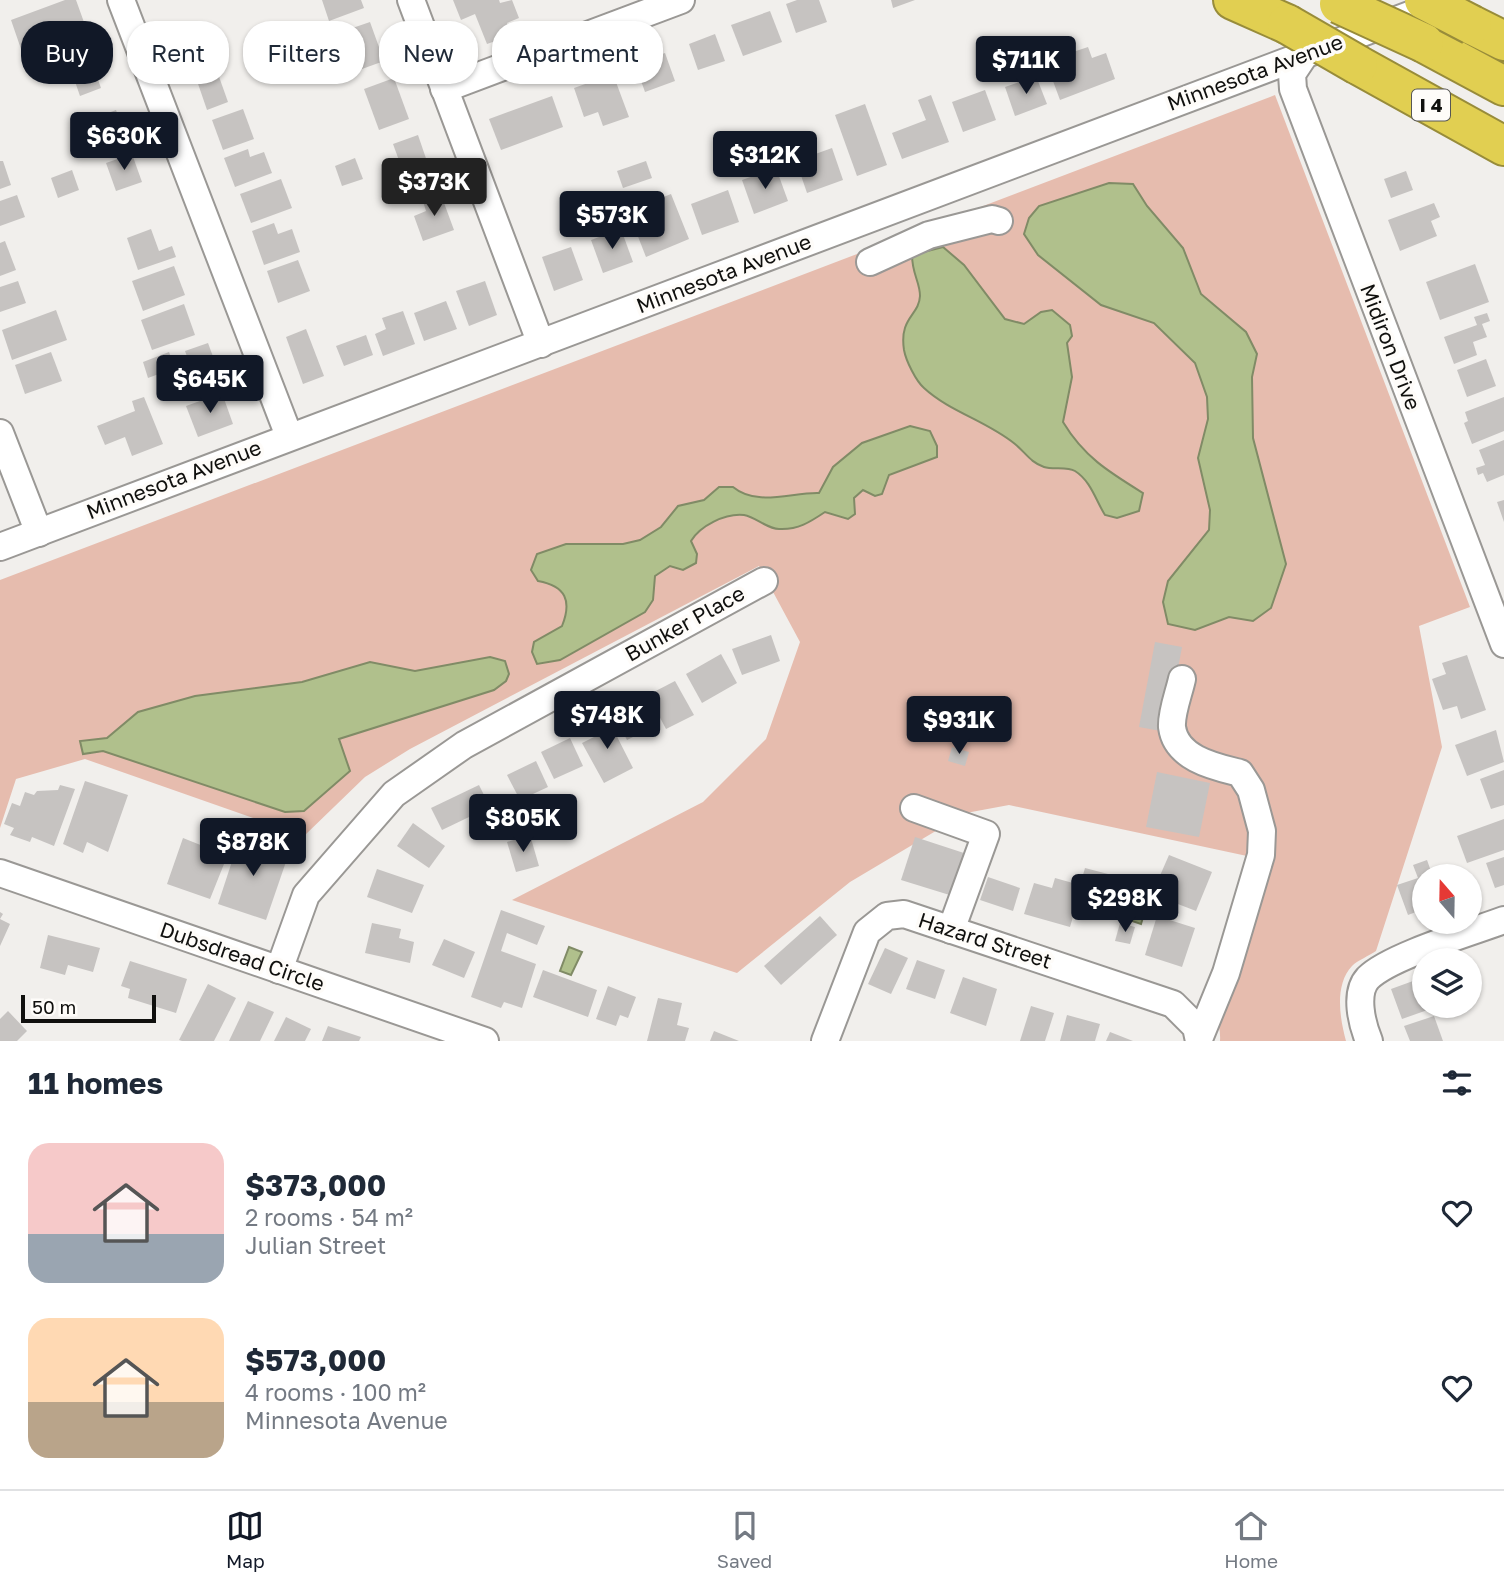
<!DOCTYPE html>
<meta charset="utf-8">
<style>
body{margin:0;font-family:"Golos Text",sans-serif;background:#f2f2f3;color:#1f2937;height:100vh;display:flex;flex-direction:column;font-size:26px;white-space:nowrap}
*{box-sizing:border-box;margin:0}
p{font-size:23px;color:#747a83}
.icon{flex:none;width:38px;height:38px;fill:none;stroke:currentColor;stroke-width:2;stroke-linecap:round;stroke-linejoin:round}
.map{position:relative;height:1041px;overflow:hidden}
.drawer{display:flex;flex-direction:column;background:#fff;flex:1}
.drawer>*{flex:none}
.banner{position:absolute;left:21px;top:21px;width:700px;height:63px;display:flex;gap:14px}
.needle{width:46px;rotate:340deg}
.tools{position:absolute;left:1412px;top:864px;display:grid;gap:14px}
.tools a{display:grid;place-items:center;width:70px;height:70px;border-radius:50%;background:#fff;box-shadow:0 2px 5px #0004;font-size:35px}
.scale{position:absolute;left:21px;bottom:18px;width:135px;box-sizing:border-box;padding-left:7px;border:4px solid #10100e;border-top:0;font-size:19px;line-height:24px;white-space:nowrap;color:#10100e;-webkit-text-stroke:5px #fefcf9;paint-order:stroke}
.price{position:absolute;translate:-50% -60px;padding:0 16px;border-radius:7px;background:#111827;color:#fff;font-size:23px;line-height:46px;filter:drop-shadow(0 2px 4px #0008)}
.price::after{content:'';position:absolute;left:50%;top:42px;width:21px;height:16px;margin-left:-10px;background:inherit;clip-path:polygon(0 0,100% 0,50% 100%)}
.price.selected{background:#222;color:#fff}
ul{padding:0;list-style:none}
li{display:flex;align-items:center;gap:21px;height:175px;padding:0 28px}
li span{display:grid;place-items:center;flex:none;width:196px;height:140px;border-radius:21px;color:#555}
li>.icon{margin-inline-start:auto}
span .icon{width:84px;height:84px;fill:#fffc;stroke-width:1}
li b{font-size:30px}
h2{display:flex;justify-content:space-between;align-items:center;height:84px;padding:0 28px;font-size:30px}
.chip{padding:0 24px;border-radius:28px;background:#fff;box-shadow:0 2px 5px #0004;font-size:24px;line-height:63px}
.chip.selected{background:#111827;color:#fff}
.dock{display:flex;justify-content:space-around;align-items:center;height:98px;border-top:2px solid #e0e1e3;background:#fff;font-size:19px;color:#747a83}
.dock a{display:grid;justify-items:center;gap:4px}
.dock .selected{color:#111827}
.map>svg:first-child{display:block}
.green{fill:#e6bcae}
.water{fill:#b0c08c;stroke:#808b66;stroke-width:2}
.building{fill:#c6c3c1}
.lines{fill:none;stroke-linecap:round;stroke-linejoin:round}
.minor-casing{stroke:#9a9895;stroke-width:30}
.highway-casing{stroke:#988c3a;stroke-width:42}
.minor{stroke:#fff;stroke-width:26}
.highway{stroke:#e1cf51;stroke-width:38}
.highway-bridge-casing{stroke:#988c3a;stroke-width:42;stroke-linecap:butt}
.highway-bridge{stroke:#e1cf51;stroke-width:38}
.labels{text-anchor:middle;stroke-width:7;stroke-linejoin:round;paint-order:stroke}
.shield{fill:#fefcf9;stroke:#575754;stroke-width:2}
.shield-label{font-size:19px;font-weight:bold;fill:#10100e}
.street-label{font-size:21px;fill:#10100e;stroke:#fefcf9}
</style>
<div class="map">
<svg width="1504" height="1041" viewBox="0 0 1504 1041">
<rect width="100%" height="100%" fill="#f1efec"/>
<!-- green -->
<path class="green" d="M1275,95L1470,607L1419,626L1442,747L1376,951C1369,956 1358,960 1352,966C1334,985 1340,1019 1346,1041H1220C1221,1025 1216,1016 1205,1004L1247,856L1009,805L966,813L850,882L737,973L512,900L703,802L766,739L800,642L759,566L410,749L365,777L304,836L85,759L16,779L0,828V580Z"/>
<!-- water -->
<g class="water">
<polygon points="1109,183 1133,184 1147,206 1183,248 1201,294 1246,332 1257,354 1252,377 1253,438 1286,564 1271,608 1253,621 1229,617 1195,630 1168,624 1163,602 1168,581 1209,530 1210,510 1198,458 1208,419 1207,397 1195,363 1154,323 1101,305 1038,255 1024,234 1029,218 1039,206"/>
<path d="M943,247L964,265L1005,319L1024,324L1041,312L1052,310L1070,325L1072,336L1067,343L1072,377L1063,422C1084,457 1109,472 1143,493L1139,511L1117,518L1105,515C1096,501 1091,481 1075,471C1067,466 1053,470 1044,467C1030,462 1026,453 1015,444C987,421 950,412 924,388C916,381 906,361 904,350C899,317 919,316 920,296C920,282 912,274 912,255Z"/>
<path d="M910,426L930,431L937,446V457L889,475L882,494L875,496L863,490L854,498L855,514L848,519L825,512C810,522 798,530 779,529C767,529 756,517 744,515C725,513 700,526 691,541L697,554L696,563L683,570L670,566L655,576L653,600L645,612L560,660L537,664L532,652L534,642L562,626C572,601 566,586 538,581L531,570L537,554L566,544H623L640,540L661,527L678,506L704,500L719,487H733C757,507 792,492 819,493L833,467L862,443Z"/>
<polygon points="490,657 505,661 509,674 506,681 494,690 339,739 350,771 304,811 285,812 103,751 83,754 80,741 107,738 138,712 195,696 302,682 370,662 415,671"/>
<polygon points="1127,908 1144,914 1141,924 1123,918"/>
<polygon points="569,947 582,952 571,975 560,971"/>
</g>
<!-- building -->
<g class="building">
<polygon points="65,0 76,0 85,25 70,31 74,44 59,49 55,37 21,49 11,20"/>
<polygon points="322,0 361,0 364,8 329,21"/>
<polygon points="453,0 499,0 500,3 512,0 519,18 507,23 512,35 487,44 475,14 461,20"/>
<polygon points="797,0 819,0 827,22 796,33 786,4"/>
<polygon points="891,0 915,0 893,8"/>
<polygon points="770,11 782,42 743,56 731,25"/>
<polygon points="370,22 384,61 362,69 357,55 344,59 335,34"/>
<polygon points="715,34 725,61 698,70 689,44"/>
<polygon points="213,37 221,57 193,68 185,47"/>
<polygon points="1088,47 1092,58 1106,53 1115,79 1060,100 1050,73 1065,68 1061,56"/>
<polygon points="665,53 675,81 645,92 635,64"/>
<polygon points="91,60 101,88 80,96 70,67"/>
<polygon points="217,71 228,102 207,110 196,78"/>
<polygon points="613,74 629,117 603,126 598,112 584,117 574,88"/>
<polygon points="1036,76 1047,104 1015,116 1005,87"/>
<polygon points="394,78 409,119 379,130 364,89"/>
<polygon points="985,90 996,120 963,132 952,102"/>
<polygon points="931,95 949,142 902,159 892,133 926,120 918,100"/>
<polygon points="552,96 563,127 501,150 489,119"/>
<polygon points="865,104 887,165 857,176 835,115"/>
<polygon points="243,109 254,139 223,150 212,120"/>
<polygon points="116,110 128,142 101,152 90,120"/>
<polygon points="418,135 432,176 408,185 393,144"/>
<polygon points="832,148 843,180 807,193 796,161"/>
<polygon points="248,149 250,157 264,152 272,173 235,187 224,158"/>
<polygon points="132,154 142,182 116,191 106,163"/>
<polygon points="355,158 363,179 342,186 335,166"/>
<polygon points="0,161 3,161 11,185 0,189"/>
<polygon points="646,161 652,178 623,188 617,171"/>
<polygon points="776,168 788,201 754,214 742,180"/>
<polygon points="72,170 79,190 58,198 51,178"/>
<polygon points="1406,171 1413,190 1391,198 1384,179"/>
<polygon points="281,179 292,208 251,223 240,194"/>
<polygon points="728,190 739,222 702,235 691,204"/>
<polygon points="440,192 454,230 423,241 414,216 426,211 422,198"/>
<polygon points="671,194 689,239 646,257 628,211"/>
<polygon points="17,195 25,217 0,226 0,201"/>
<polygon points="1434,203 1440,217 1431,221 1437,236 1400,251 1388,220"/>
<polygon points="274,223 278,234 292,229 300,252 264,265 252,231"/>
<polygon points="151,229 159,251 172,246 176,257 138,270 127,238"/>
<polygon points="621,229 633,262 603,273 591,240"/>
<polygon points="5,241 16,270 0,276 0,243"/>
<polygon points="571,247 583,280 554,291 542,257"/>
<polygon points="298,260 310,291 278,303 267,271"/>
<polygon points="1475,264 1489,302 1440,320 1426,282"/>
<polygon points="174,266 185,295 143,311 132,281"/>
<polygon points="18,281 26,303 0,312 0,287"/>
<polygon points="485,281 497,315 469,326 456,291"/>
<polygon points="446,301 457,329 424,341 414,313"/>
<polygon points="184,304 195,335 152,350 141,320"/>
<polygon points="56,310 67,340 12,360 2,330"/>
<polygon points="403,311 415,344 383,356 375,334 386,329 382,318"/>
<polygon points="1487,313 1490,321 1482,324 1487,337 1473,342 1477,355 1454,364 1444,337 1477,325 1474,317"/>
<polygon points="306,329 324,376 303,384 286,337"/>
<polygon points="366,335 373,355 344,366 336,346"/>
<polygon points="208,343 222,381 199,389 185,351"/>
<polygon points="51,352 62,381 25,394 15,365"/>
<polygon points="169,352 175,368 148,378 143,362"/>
<polygon points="1486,359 1496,386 1467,397 1457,370"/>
<polygon points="222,393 233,424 198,437 186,406"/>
<polygon points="144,397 163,444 132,456 125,437 105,445 97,426 135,411 132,401"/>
<polygon points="1504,397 1504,431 1472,444 1464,423 1468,421 1465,412"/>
<polygon points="1504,440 1504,475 1487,482 1483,473 1478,475 1476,468 1485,465 1479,450"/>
<polygon points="1504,500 1504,522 1497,502"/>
<polygon points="771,635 780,661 742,675 732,649"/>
<polygon points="1155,642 1182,647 1166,732 1139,727"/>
<polygon points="721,654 737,683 702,703 686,674"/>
<polygon points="1467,655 1486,710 1461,719 1457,706 1443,710 1432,679 1446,674 1442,663"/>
<polygon points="675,681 694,715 666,729 648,695"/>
<polygon points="641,699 655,726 627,740 613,713"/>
<polygon points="606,715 633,768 604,783 582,743 598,735 591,723"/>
<polygon points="1496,730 1504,762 1467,776 1455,745"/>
<polygon points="570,738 583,766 554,779 541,752"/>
<polygon points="952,747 969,752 965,766 948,761"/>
<polygon points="536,761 548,787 520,800 507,775"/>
<polygon points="1504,770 1504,805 1491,809 1480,779"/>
<polygon points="1157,772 1210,783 1199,837 1146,827"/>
<polygon points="85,781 128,795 108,852 87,842 83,853 63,844"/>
<polygon points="60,785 75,789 54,846 32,837 30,842 10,835 14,828 4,824 12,803 20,806 25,792 34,795 37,791 58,790"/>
<polygon points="479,785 490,807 442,830 431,808"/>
<polygon points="1504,819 1504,850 1467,863 1457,836"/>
<polygon points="413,823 445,846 429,868 397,846"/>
<polygon points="218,833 234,839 210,899 167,884 183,838 213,850"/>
<polygon points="530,835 539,866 516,872 507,842"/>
<polygon points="240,837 289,853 266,920 218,904"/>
<polygon points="915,837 970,855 956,897 901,880"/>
<polygon points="1169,855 1212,872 1196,911 1152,894"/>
<polygon points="1504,857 1504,885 1495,888 1486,863"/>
<polygon points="1427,860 1433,877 1424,877 1424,909 1408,915 1397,885 1418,878 1413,865"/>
<polygon points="1085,868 1108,874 1100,899 1080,893 1070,927 1024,914 1034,883 1052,888 1055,878 1080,885"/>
<polygon points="377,869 424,885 412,913 367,897"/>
<polygon points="988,877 1020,888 1013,911 980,900"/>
<polygon points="501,910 545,926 537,945 507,933 501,951 536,964 522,1008 504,1002 501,1008 471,997"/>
<polygon points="0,912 3,914 0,919 10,924 0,946"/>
<polygon points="820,916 837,935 781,985 764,966"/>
<polygon points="1157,916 1195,928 1182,967 1145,955"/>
<polygon points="372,923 401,929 399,938 414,942 410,963 365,953"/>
<polygon points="1120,923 1135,927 1130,944 1115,941"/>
<polygon points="48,935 100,948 93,972 68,965 65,975 40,968"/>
<polygon points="444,939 475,952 464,978 432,965"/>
<polygon points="885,948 908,958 891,994 868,984"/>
<polygon points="917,960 945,970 935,999 906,989"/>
<polygon points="130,961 187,979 176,1013 128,998 130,989 121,986"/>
<polygon points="543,970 597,990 588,1017 533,997"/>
<polygon points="963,977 997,989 986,1026 950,1013"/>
<polygon points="1424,977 1424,1006 1436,1007 1402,1019 1391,989"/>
<polygon points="208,984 236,998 214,1041 182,1041 179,1040"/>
<polygon points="608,986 636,997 628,1018 620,1015 616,1026 596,1019"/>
<polygon points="658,998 682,1003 677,1025 689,1028 685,1041 647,1041"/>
<polygon points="248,1001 274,1012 260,1041 229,1041"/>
<polygon points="1031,1006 1054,1013 1045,1041 1020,1041"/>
<polygon points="8,1011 27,1031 17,1041 0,1041 0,1019"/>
<polygon points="1067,1015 1100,1024 1095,1041 1060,1041"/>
<polygon points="1434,1016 1443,1041 1410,1041 1404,1026"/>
<polygon points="286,1017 311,1029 305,1041 274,1041"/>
<polygon points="328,1026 361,1037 359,1041 322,1041"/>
<polygon points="714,1031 739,1041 710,1041"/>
<polygon points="1110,1032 1133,1041 1106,1041"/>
</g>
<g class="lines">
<!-- minor casing -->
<g class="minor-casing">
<g id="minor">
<polyline points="121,0 289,436"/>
<polyline points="411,0 541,344"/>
<polyline points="1306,53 1292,74 1293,89 1504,644"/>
<polyline points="444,89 681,0"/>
<polyline points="870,262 929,235 992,219 999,221"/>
<polyline points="0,433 39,533"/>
<polyline points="0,547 1444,2"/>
<path d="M1182,679C1179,693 1171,713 1172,727C1176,759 1216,767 1240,773L1251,790L1262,831L1261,855L1226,973L1199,1039"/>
<polyline points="914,808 986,834 951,930"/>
<polyline points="0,873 485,1041"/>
<polyline points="279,970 306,895 394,794 464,745 764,581"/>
<polyline points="825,1041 867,932 887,916 904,914 1173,1004 1196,1027 1199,1041"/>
<path d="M1369,1041C1362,1024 1354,993 1368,978C1390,956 1472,932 1504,920"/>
</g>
</g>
<!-- highway casing -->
<g class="highway-casing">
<g id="highway">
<polyline points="1233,0 1287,24"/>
<polyline points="1472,25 1504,41"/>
<polyline points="1424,43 1504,86"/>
<polyline points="1358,65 1504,146"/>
</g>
</g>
<!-- minor -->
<use href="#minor" class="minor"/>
<!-- highway -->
<use href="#highway" class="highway"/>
<!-- highway-bridge casing -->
<g class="highway-bridge-casing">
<g id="highway-bridge">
<polyline points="1424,0 1472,25"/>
<polyline points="1339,4 1424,43"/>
<polyline points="1287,24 1358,65"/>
</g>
</g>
<!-- highway-bridge -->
<use href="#highway-bridge" class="highway-bridge"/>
</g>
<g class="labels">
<!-- shield labels -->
<rect class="shield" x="1412" y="89.5" width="38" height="31" rx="5"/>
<g class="shield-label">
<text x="1431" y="112">I 4</text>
</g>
<!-- street labels -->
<g class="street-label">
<text transform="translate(1255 73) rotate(-20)" y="7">Minnesota Avenue</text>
<text transform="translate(724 274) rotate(-21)" y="7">Minnesota Avenue</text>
<text transform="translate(1390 347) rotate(69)" y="7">Midiron Drive</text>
<text transform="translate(174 480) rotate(-21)" y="7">Minnesota Avenue</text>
<text transform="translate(685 624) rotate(-29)" y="7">Bunker Place</text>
<text transform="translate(985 941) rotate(18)" y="7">Hazard Street</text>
<text transform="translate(242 957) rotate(19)" y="7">Dubsdread Circle</text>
</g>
</g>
</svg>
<div class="tools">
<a><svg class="needle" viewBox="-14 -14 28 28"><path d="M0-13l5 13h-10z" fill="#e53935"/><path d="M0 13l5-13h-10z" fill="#747a83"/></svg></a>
<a><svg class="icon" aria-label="layers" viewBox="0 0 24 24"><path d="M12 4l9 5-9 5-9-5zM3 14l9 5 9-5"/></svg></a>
</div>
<div class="scale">50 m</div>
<b class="price" style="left:1026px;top:96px">$711K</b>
<b class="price" style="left:124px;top:172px">$630K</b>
<b class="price" style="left:765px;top:191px">$312K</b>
<b class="price selected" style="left:434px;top:218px">$373K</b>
<b class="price" style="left:612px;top:251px">$573K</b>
<b class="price" style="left:210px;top:415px">$645K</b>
<b class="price" style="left:607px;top:751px">$748K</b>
<b class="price" style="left:959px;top:756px">$931K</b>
<b class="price" style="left:523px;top:854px">$805K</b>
<b class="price" style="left:253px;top:878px">$878K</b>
<b class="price" style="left:1125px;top:934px">$298K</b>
<div class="banner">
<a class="chip selected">Buy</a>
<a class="chip">Rent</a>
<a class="chip">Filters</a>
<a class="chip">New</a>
<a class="chip">Apartment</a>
</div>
</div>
<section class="drawer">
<h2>11 homes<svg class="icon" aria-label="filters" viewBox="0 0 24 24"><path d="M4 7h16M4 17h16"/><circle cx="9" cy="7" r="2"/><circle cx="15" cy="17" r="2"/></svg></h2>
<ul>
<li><span style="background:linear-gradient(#f6c9c9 65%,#9aa5b1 0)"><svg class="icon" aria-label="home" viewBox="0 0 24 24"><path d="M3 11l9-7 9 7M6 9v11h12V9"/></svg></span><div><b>$373,000</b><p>2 rooms · 54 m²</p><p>Julian Street</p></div><svg class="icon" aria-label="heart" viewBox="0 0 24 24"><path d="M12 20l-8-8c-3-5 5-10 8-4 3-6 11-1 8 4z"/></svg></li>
<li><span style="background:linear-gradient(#ffd9b3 60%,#b9a48a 0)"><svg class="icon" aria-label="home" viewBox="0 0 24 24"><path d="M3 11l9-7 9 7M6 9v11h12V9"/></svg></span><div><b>$573,000</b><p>4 rooms · 100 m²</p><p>Minnesota Avenue</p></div><svg class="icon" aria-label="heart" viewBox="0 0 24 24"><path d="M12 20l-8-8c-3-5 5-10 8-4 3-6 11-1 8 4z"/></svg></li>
</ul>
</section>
<nav class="dock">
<a class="selected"><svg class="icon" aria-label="map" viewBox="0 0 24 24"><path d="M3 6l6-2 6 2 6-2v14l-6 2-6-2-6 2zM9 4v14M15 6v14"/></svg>Map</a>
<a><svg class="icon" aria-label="saved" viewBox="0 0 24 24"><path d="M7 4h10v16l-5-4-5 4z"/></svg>Saved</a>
<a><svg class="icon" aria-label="home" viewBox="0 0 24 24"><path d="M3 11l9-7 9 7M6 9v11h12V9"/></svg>Home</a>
</nav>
